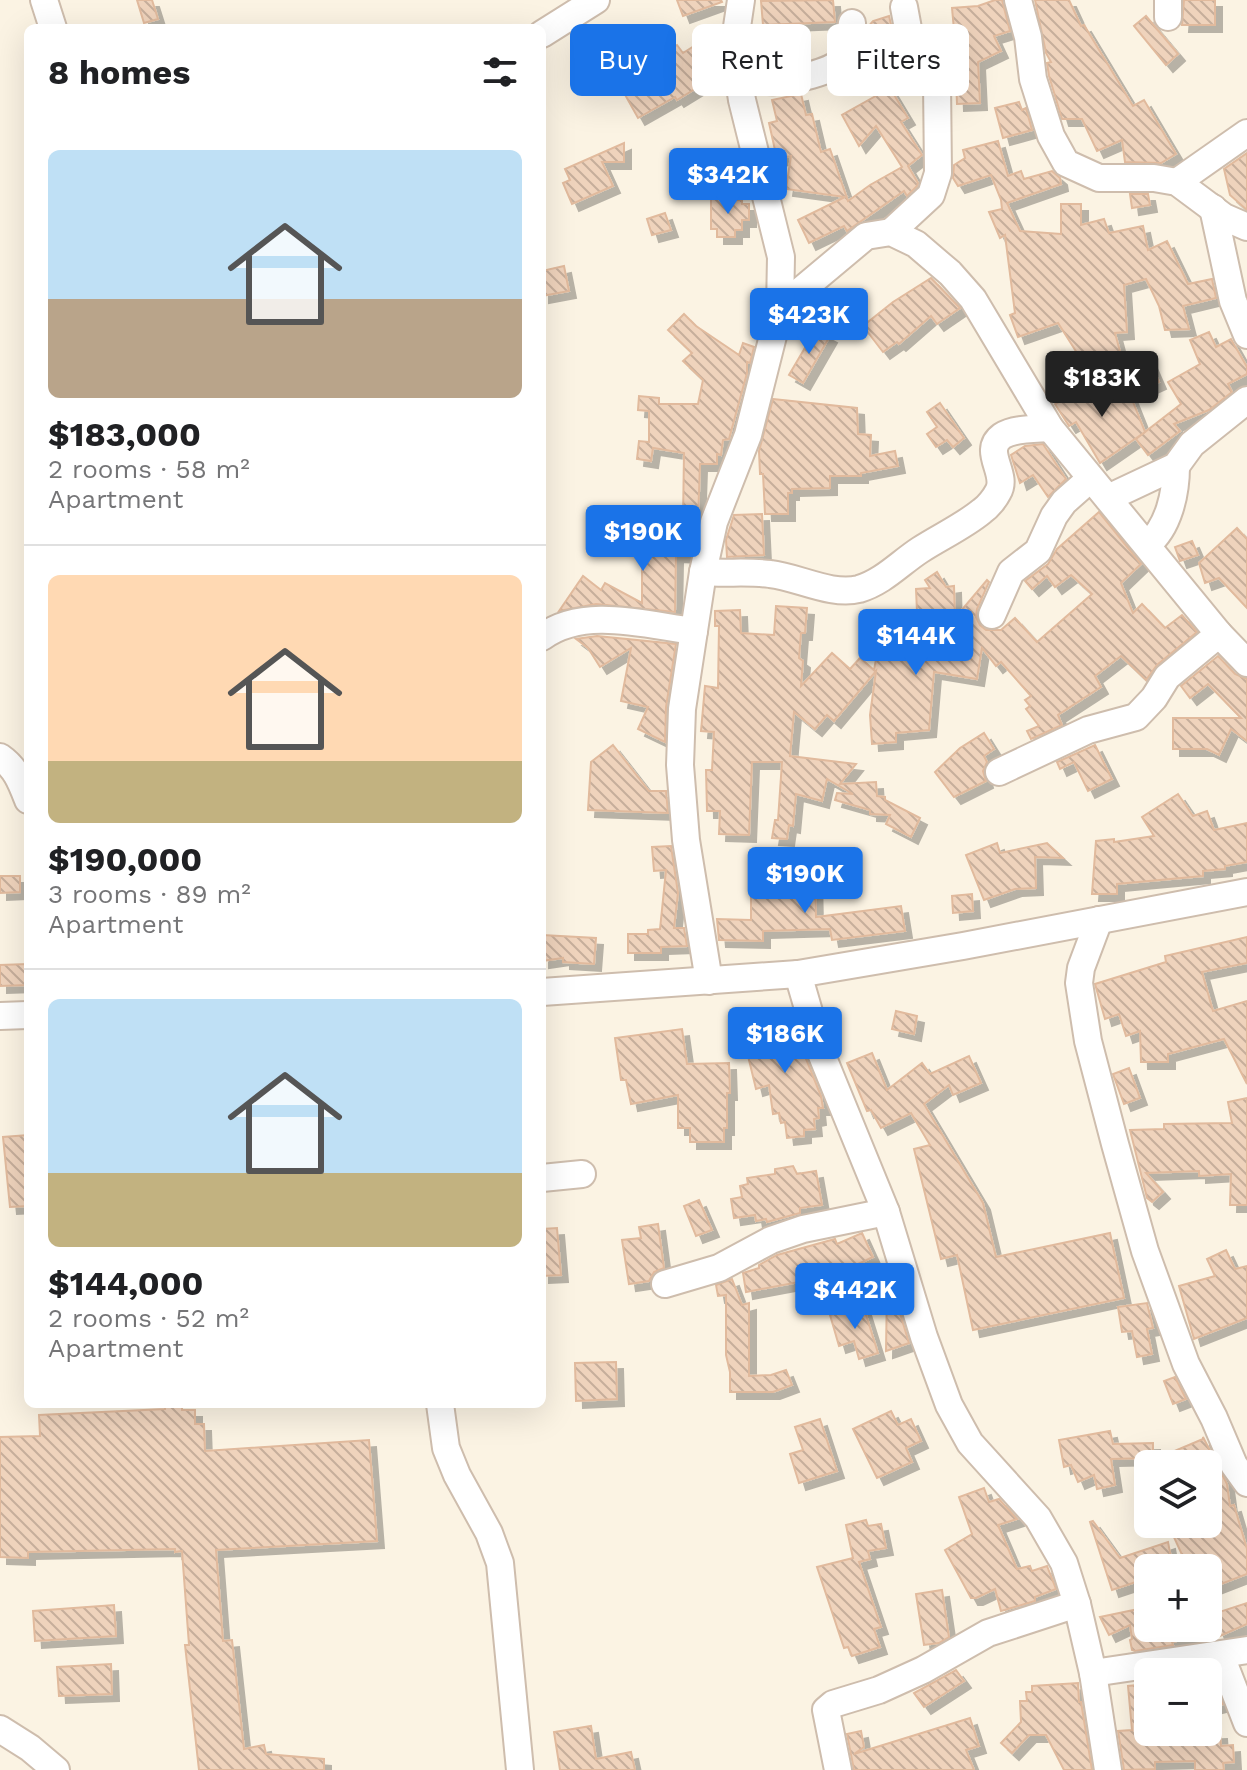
<!DOCTYPE html>
<meta charset="utf-8">
<style>
body{margin:0;font-family:"Work Sans",sans-serif;background:#f6f6f6;color:#202124;height:100vh;display:flex;flex-direction:column;font-size:30px;white-space:nowrap}
*{box-sizing:border-box;margin:0}
p{font-size:26px;color:#757577}
.icon{flex:none;width:44px;height:44px;fill:none;stroke:currentColor;stroke-width:2;stroke-linecap:round;stroke-linejoin:round}
.map{position:relative;flex:1;overflow:hidden}
.panel{position:absolute;left:24px;top:24px;width:522px;height:1384px;display:flex;flex-direction:column;background:#fff;border-radius:12px;box-shadow:0 8px 32px #0002}
.panel>*{flex:none}
.banner{position:absolute;left:570px;top:24px;width:556px;height:72px;display:flex;gap:16px}
.tools{position:absolute;left:1134px;top:1450px;display:grid;gap:16px}
.tools a{display:grid;place-items:center;width:88px;height:88px;border-radius:12px;background:#fff;box-shadow:0 8px 32px #0002;font-size:40px}
.price{position:absolute;translate:-50% -68px;padding:0 18px;border-radius:8px;background:#1a73e8;color:#fff;font-size:26px;line-height:52px;filter:drop-shadow(0 2px 4px #0008)}
.price::after{content:'';position:absolute;left:50%;top:48px;width:24px;height:18px;margin-left:-12px;background:inherit;clip-path:polygon(0 0,100% 0,50% 100%)}
.price.current{background:#222;color:#fff}
ul{padding:0;list-style:none}
li{display:grid;align-content:center;gap:16px;height:424px;padding:0 24px}
li+li{border-top:2px solid #e0e0e0}
li span{display:grid;place-items:center;height:248px;border-radius:12px;color:#555}
li>.icon{margin-inline-start:auto}
span .icon{width:144px;height:144px;fill:#fffc;stroke-width:1}
li b{font-size:34px}
h2{display:flex;justify-content:space-between;align-items:center;height:96px;padding:0 24px;font-size:34px}
.tag{padding:0 28px;border-radius:12px;background:#fff;box-shadow:0 8px 32px #0002;font-size:28px;line-height:72px}
.tag.current{background:#1a73e8;color:#fff}
.map>svg:first-child{display:block}
.building{fill:url(#building-back-hatch);stroke:#e1ba9d;stroke-width:2;filter:url(#shadow)}
.lines{fill:none;stroke-linecap:round;stroke-linejoin:round}
.minor-casing{stroke:#cebdad;stroke-width:30}
.minor{stroke:#fff;stroke-width:26}
</style>
<div class="map">
<svg width="1247" height="1770" viewBox="0 0 1247 1770">
<defs>
<pattern id="building-back-hatch" width="6" height="6" patternUnits="userSpaceOnUse" patternTransform="scale(2)"><rect width="6" height="6" fill="#efd3bc"/><path d="M-1 5l2 2M0 0l6 6M5-1l2 2" fill="none" stroke="#c6ae9b"/></pattern>
<filter id="shadow"><feDropShadow dx="7" dy="7" stdDeviation="0" flood-color="#0004"/></filter>
</defs>
<rect width="100%" height="100%" fill="#fbf3e3"/>
<!-- building -->
<g class="building">
<polygon points="137,0 152,0 158,19 144,23"/>
<polygon points="677,0 721,0 722,2 683,16"/>
<polygon points="833,0 835,22 763,25 761,1"/>
<polygon points="995,0 1002,0 1010,31 994,36 1001,51 978,62 980,103 957,104 955,53 946,58 934,40 954,30 952,8 978,6"/>
<polygon points="1035,0 1069,0 1081,26 1084,25 1133,106 1144,100 1176,154 1161,163 1125,162 1122,140 1097,151 1082,119 1062,119 1049,76 1047,63 1051,62 1046,53"/>
<polygon points="1184,0 1215,0 1215,25 1182,25"/>
<polygon points="889,16 895,41 888,43 895,54 879,65 863,51 867,28 873,21"/>
<polygon points="1146,16 1178,54 1166,65 1134,26"/>
<polygon points="718,30 718,50 710,57 721,73 677,100 675,97 638,118 614,75 646,57 649,63 677,45 683,53 694,46 696,49"/>
<polygon points="890,88 908,118 901,122 922,155 908,166 918,183 917,186 907,196 904,191 847,231 844,226 809,243 798,220 845,197 786,189 791,156 777,159 769,123 777,121 772,100 801,94 806,115 812,114 821,152 830,149 848,201 870,185 902,167 876,126 859,146 842,115"/>
<polygon points="1019,102 1022,110 1026,108 1032,130 1003,138 995,108"/>
<polygon points="998,141 1008,176 1021,171 1024,179 1052,171 1060,178 1061,184 1007,203 1020,231 1061,234 1061,204 1081,204 1081,225 1104,219 1109,233 1143,226 1148,250 1167,241 1188,284 1212,279 1216,298 1183,306 1189,329 1165,330 1159,306 1146,279 1124,285 1127,332 1115,333 1122,359 1086,367 1058,323 1018,337 1010,315 1015,313 1005,235 1000,238 989,212 1002,209 1001,200 991,175 958,186 953,178 954,165 965,158 963,150"/>
<polygon points="624,143 624,162 602,162 613,186 572,204 563,183 570,180 565,169"/>
<polygon points="1247,153 1247,210 1230,195 1224,169"/>
<polygon points="1130,194 1148,194 1150,205 1132,208"/>
<polygon points="711,197 734,197 734,200 742,200 742,204 749,204 749,220 742,220 742,230 735,230 735,237 717,237 717,229 711,229"/>
<polygon points="665,213 671,230 652,235 647,219"/>
<polygon points="564,266 569,291 542,296 542,271"/>
<polygon points="931,278 960,308 937,324 931,316 899,344 897,342 883,352 863,326 893,302"/>
<polygon points="684,314 696,326 739,355 743,343 754,347 750,363 747,362 747,373 729,439 723,440 721,455 717,454 717,464 700,464 698,521 683,520 684,453 653,448 651,461 637,459 639,441 649,442 649,411 638,410 639,396 659,398 659,404 698,404 703,380 683,361 692,353 668,330"/>
<polygon points="816,329 830,336 803,383 789,375"/>
<polygon points="1209,332 1216,347 1231,339 1247,367 1247,374 1228,384 1232,392 1209,410 1174,424 1180,431 1148,455 1136,439 1181,404 1168,382 1200,364 1190,340"/>
<polygon points="1148,357 1159,382 1135,393 1123,368"/>
<polygon points="1087,377 1099,404 1129,392 1145,432 1100,463 1076,422 1069,426 1055,404 1077,392 1073,383"/>
<polygon points="773,399 857,408 858,434 871,435 870,456 895,451 898,466 861,473 861,476 830,476 830,488 792,489 792,493 788,493 788,514 765,514 763,474 760,474 759,451"/>
<polygon points="940,403 964,438 953,447 947,440 936,447 927,434 937,427 927,412"/>
<polygon points="1043,444 1066,479 1048,497 1033,475 1020,483 1011,455 1025,446"/>
<polygon points="1099,512 1141,564 1121,583 1133,613 1142,604 1165,628 1182,615 1197,632 1157,665 1146,680 1121,656 1095,676 1101,687 1058,715 1062,725 1031,739 1027,731 1039,726 1026,709 1030,706 1025,700 1031,696 1001,662 996,666 982,648 977,679 934,672 929,730 896,733 896,742 872,744 870,715 876,671 834,721 827,715 815,729 794,712 790,756 856,764 840,784 876,782 877,796 885,797 885,800 920,818 911,837 886,824 890,815 870,814 870,810 835,800 837,793 853,794 827,779 822,801 796,794 793,826 789,825 787,839 772,838 775,820 778,820 782,762 752,762 749,835 719,834 720,811 707,811 706,770 712,770 714,732 701,731 705,686 718,688 719,626 715,626 715,611 740,610 741,633 774,635 776,606 807,608 805,633 801,633 799,658 803,661 801,686 832,653 850,669 860,658 874,670 882,628 918,635 916,589 930,588 925,580 937,572 946,587 954,586 955,618 987,580 989,582 977,609 976,617 980,625 986,630 1001,630 1015,618 1037,642 1092,594 1071,575 1055,587 1047,576 1032,589 1025,581 1048,564 1057,549"/>
<polygon points="762,514 764,555 727,557 726,540 734,515"/>
<polygon points="639,523 691,528 689,556 676,555 675,612 596,604 559,611 583,576 601,590 605,583 642,603 642,550 638,550"/>
<polygon points="1237,528 1247,539 1247,608 1219,578 1205,583 1199,563"/>
<polygon points="1192,541 1198,555 1180,561 1175,547"/>
<polygon points="597,636 676,644 666,707 665,742 638,729 648,707 621,701 631,648 600,667 588,648 576,639"/>
<polygon points="1218,656 1235,674 1247,679 1247,741 1231,729 1219,755 1207,749 1173,749 1173,718 1241,718 1208,684 1190,698 1181,686"/>
<polygon points="984,733 994,749 984,756 987,762 983,771 986,781 954,797 935,772 960,748"/>
<polygon points="613,745 649,791 666,791 668,813 588,810 591,762"/>
<polygon points="1095,745 1112,779 1088,791 1074,762 1060,769 1057,762"/>
<polygon points="1178,794 1193,816 1207,811 1214,830 1247,823 1247,862 1225,866 1225,869 1203,871 1203,876 1117,884 1117,894 1092,894 1096,841 1114,839 1114,842 1154,836 1142,817"/>
<polygon points="997,843 1000,853 1047,843 1063,858 1035,857 1036,888 1015,889 984,900 966,855"/>
<polygon points="671,846 678,893 674,928 684,928 687,946 661,947 661,953 628,953 628,934 648,934 648,930 660,929 666,870 654,871 652,847"/>
<polygon points="847,858 850,876 828,879 826,861"/>
<polygon points="815,874 816,917 901,906 905,931 832,940 830,929 763,931 763,941 719,940 717,919 751,920 751,887 787,887 787,875"/>
<polygon points="0,876 20,876 20,892 0,893"/>
<polygon points="972,894 973,911 953,913 952,896"/>
<polygon points="542,935 596,938 594,964 563,962 563,958 542,961"/>
<polygon points="1247,937 1247,963 1202,972 1213,1011 1247,1001 1247,1084 1224,1039 1168,1054 1168,1062 1141,1062 1140,1031 1126,1036 1119,1014 1105,1019 1095,984 1166,962 1165,956"/>
<polygon points="28,964 28,985 0,986 0,965"/>
<polygon points="896,1011 917,1016 914,1034 892,1029"/>
<polygon points="795,1019 806,1059 821,1096 823,1108 818,1108 819,1118 814,1119 815,1129 804,1130 804,1136 787,1138 785,1122 781,1123 779,1113 773,1114 769,1085 756,1089 742,1031"/>
<polygon points="682,1029 687,1064 729,1063 730,1093 727,1093 727,1128 724,1128 724,1142 690,1142 690,1128 678,1128 678,1095 631,1104 626,1080 621,1080 615,1038"/>
<polygon points="872,1053 887,1090 922,1063 930,1074 969,1056 981,1083 953,1095 949,1085 924,1104 983,1203 996,1257 1110,1233 1124,1298 973,1330 957,1255 941,1259 914,1149 930,1145 911,1113 881,1128 871,1110 867,1111 847,1063"/>
<polygon points="1129,1068 1140,1098 1124,1104 1113,1074"/>
<polygon points="1247,1098 1247,1205 1230,1205 1231,1174 1199,1176 1199,1171 1146,1173 1163,1192 1152,1202 1147,1198 1130,1130 1164,1129 1164,1124 1232,1123 1228,1102"/>
<polygon points="28,1135 28,1206 10,1207 3,1137"/>
<polygon points="793,1166 797,1174 816,1171 822,1205 800,1208 800,1213 767,1222 766,1219 756,1221 755,1215 734,1218 731,1199 742,1197 740,1186 748,1184 747,1178 775,1174 775,1169"/>
<polygon points="699,1200 712,1230 696,1236 684,1206"/>
<polygon points="658,1224 664,1268 654,1272 649,1281 629,1284 622,1240 641,1238 639,1227"/>
<polygon points="557,1228 561,1275 542,1276 542,1229"/>
<polygon points="862,1233 873,1257 856,1265 799,1282 746,1292 743,1273 759,1268 759,1265 777,1255 835,1239 837,1244"/>
<polygon points="1226,1250 1235,1269 1247,1266 1247,1318 1194,1339 1179,1286 1215,1276 1207,1259"/>
<polygon points="732,1279 742,1305 749,1303 749,1376 771,1375 786,1370 792,1385 773,1392 730,1392 730,1372 726,1355 726,1295 718,1296 716,1285"/>
<polygon points="887,1287 892,1287 909,1343 886,1351"/>
<polygon points="1147,1303 1153,1328 1147,1329 1152,1354 1137,1357 1132,1331 1122,1332 1118,1307"/>
<polygon points="863,1305 878,1353 859,1359 854,1341 839,1346 830,1315"/>
<polygon points="616,1362 617,1399 576,1401 575,1363"/>
<polygon points="1175,1377 1186,1399 1173,1404 1164,1381"/>
<polygon points="165,1404 182,1404 182,1410 195,1410 195,1424 204,1424 205,1451 369,1440 377,1541 216,1550 223,1641 232,1640 244,1749 264,1745 266,1754 324,1759 324,1770 199,1770 185,1645 189,1645 182,1551 175,1552 175,1549 28,1552 28,1558 0,1557 0,1437 40,1436 39,1415 165,1409"/>
<polygon points="891,1411 898,1425 911,1419 921,1441 906,1448 912,1462 877,1478 853,1429"/>
<polygon points="820,1419 837,1471 799,1483 790,1454 803,1450 795,1427"/>
<polygon points="1110,1431 1113,1444 1153,1443 1153,1458 1111,1459 1115,1485 1097,1489 1094,1475 1078,1482 1071,1465 1064,1467 1059,1440"/>
<polygon points="1203,1437 1227,1484 1230,1506 1234,1505 1247,1549 1247,1574 1208,1589 1208,1568 1188,1568 1168,1524 1214,1524 1211,1512 1208,1464 1176,1464 1172,1452 1203,1439"/>
<polygon points="984,1488 989,1502 999,1499 1017,1519 998,1525 1017,1569 1030,1566 1032,1571 1047,1566 1056,1589 1035,1597 1035,1601 1001,1611 995,1589 976,1598 971,1598 945,1550 972,1534 959,1497"/>
<polygon points="866,1520 868,1526 881,1524 886,1548 868,1551 870,1559 859,1562 881,1627 874,1629 880,1647 852,1656 848,1647 844,1648 817,1567 853,1558 846,1525"/>
<polygon points="1093,1521 1120,1558 1168,1542 1173,1568 1148,1568 1148,1578 1112,1590 1090,1522"/>
<polygon points="942,1590 949,1637 939,1643 924,1645 916,1594"/>
<polygon points="1247,1603 1247,1624 1220,1636 1210,1615"/>
<polygon points="114,1605 116,1636 35,1641 33,1611"/>
<polygon points="1148,1607 1148,1628 1206,1628 1206,1635 1172,1642 1173,1645 1135,1651 1132,1650 1130,1640 1132,1639 1130,1625 1109,1635 1100,1617"/>
<polygon points="111,1664 112,1694 59,1696 57,1667"/>
<polygon points="956,1670 964,1681 924,1707 914,1693"/>
<polygon points="1208,1672 1223,1704 1208,1708"/>
<polygon points="1078,1683 1079,1702 1081,1702 1092,1770 1064,1770 1046,1735 1029,1735 1012,1753 1001,1743 1021,1722 1020,1701 1027,1701 1026,1692 1032,1692 1032,1686"/>
<polygon points="1148,1684 1148,1732 1168,1732 1168,1734 1220,1732 1221,1746 1233,1745 1234,1762 1223,1763 1224,1770 1195,1770 1195,1761 1155,1762 1155,1769 1124,1770 1118,1731 1132,1730 1128,1686"/>
<polygon points="970,1718 979,1746 966,1750 974,1770 854,1770 847,1734 861,1731 864,1747 854,1754"/>
<polygon points="591,1726 596,1759 631,1752 635,1770 560,1770 554,1732"/>
</g>
<g class="lines">
<!-- minor casing -->
<g class="minor-casing">
<g id="minor">
<polyline points="44,0 53,28"/>
<polyline points="1018,0 1028,37 1033,79 1051,136 1066,163 1099,178 1154,178 1177,182 1224,217 1247,227"/>
<polyline points="1168,17 1168,0"/>
<polyline points="542,34 596,0"/>
<path d="M738,74C750,78 762,82 776,81C791,81 833,72 842,60C849,49 850,35 852,23"/>
<polyline points="1177,182 1247,133"/>
<polyline points="1213,208 1233,301 1247,335"/>
<polyline points="891,232 931,195 938,173 937,83 930,60 909,34 904,7"/>
<polyline points="780,308 866,236 891,232 916,244 950,273 973,299 1050,428 1219,634 1247,663"/>
<polyline points="1108,498 1176,466 1192,444 1247,400"/>
<path d="M1147,545C1169,527 1176,493 1176,466"/>
<path d="M703,572C725,574 748,571 770,574C798,577 831,596 859,589C883,582 900,563 920,550C940,537 964,526 982,511C988,507 995,498 998,492C1009,474 981,451 1002,436C1014,428 1036,429 1050,428"/>
<polyline points="992,615 1011,572 1038,551 1054,516 1064,502 1090,479"/>
<path d="M542,637C584,606 646,625 694,631"/>
<path d="M0,757C16,768 21,782 28,800"/>
<polyline points="999,772 1088,730 1136,717 1154,698 1167,677 1219,634"/>
<polyline points="1099,920 1081,968 1079,983 1088,1041 1115,1144 1145,1251 1186,1364 1214,1418 1234,1465 1247,1483"/>
<polyline points="798,974 821,1053 886,1212 924,1337 949,1405 970,1443 1038,1518 1064,1563 1077,1604 1093,1673 1108,1770"/>
<polyline points="709,981 686,840 680,765 682,709 703,572 714,522 748,435 780,308 781,257 742,100 734,47 741,0"/>
<polyline points="542,992 798,974 963,946 1247,892"/>
<polyline points="0,1016 28,1015"/>
<polyline points="542,1178 582,1174"/>
<polyline points="665,1284 719,1268 771,1240 803,1229 886,1212"/>
<polyline points="440,1404 446,1448 457,1475 489,1533 500,1563 520,1770"/>
<polyline points="1221,1656 1247,1723"/>
<polyline points="1093,1673 1247,1650"/>
<polyline points="0,1729 30,1748 56,1770"/>
<polyline points="838,1770 826,1710 833,1704 879,1690 923,1670 988,1633 1077,1604"/>
</g>
</g>
<!-- minor -->
<use href="#minor" class="minor"/>
</g>
</svg>
<div class="tools">
<a><svg class="icon" aria-label="layers" viewBox="0 0 24 24"><path d="M12 4l9 5-9 5-9-5zM3 14l9 5 9-5"/></svg></a>
<a>+</a>
<a>−</a>
</div>
<b class="price" style="left:728px;top:216px">$342K</b>
<b class="price" style="left:809px;top:356px">$423K</b>
<b class="price current" style="left:1102px;top:419px">$183K</b>
<b class="price" style="left:643px;top:573px">$190K</b>
<b class="price" style="left:916px;top:677px">$144K</b>
<b class="price" style="left:805px;top:915px">$190K</b>
<b class="price" style="left:785px;top:1075px">$186K</b>
<b class="price" style="left:855px;top:1331px">$442K</b>
<div class="banner">
<a class="tag current">Buy</a>
<a class="tag">Rent</a>
<a class="tag">Filters</a>
</div>
<section class="panel">
<h2>8 homes<svg class="icon" aria-label="filters" viewBox="0 0 24 24"><path d="M4 7h16M4 17h16"/><circle cx="9" cy="7" r="2"/><circle cx="15" cy="17" r="2"/></svg></h2>
<ul>
<li><span style="background:linear-gradient(#bfe0f5 60%,#b9a48a 0)"><svg class="icon" aria-label="home" viewBox="0 0 24 24"><path d="M3 11l9-7 9 7M6 9v11h12V9"/></svg></span><div><b>$183,000</b><p>2 rooms · 58 m²</p><p>Apartment</p></div></li>
<li><span style="background:linear-gradient(#ffd9b3 75%,#c2b280 0)"><svg class="icon" aria-label="home" viewBox="0 0 24 24"><path d="M3 11l9-7 9 7M6 9v11h12V9"/></svg></span><div><b>$190,000</b><p>3 rooms · 89 m²</p><p>Apartment</p></div></li>
<li><span style="background:linear-gradient(#bfe0f5 70%,#c2b280 0)"><svg class="icon" aria-label="home" viewBox="0 0 24 24"><path d="M3 11l9-7 9 7M6 9v11h12V9"/></svg></span><div><b>$144,000</b><p>2 rooms · 52 m²</p><p>Apartment</p></div></li>
</ul>
</section>
</div>
